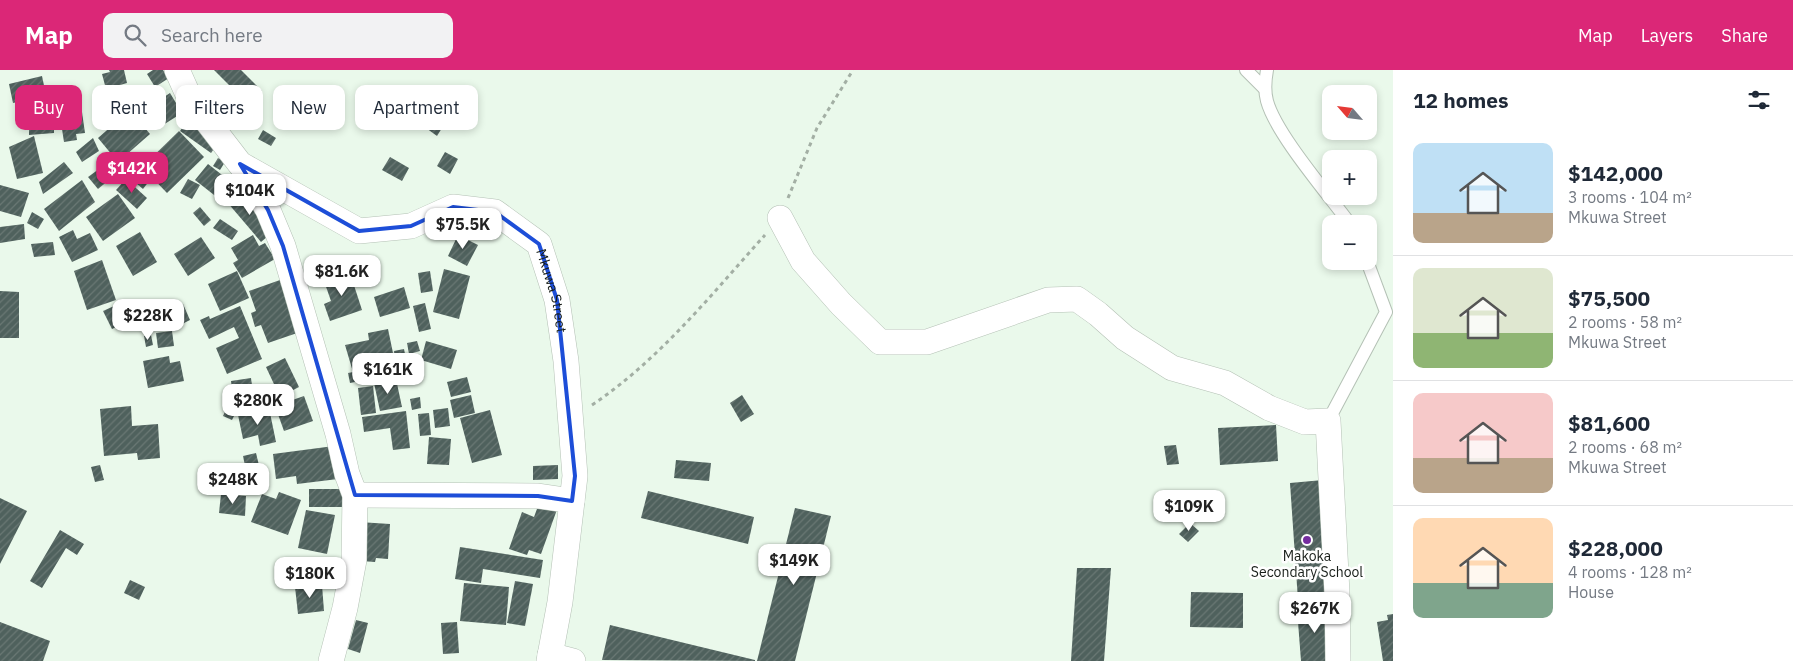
<!DOCTYPE html>
<meta charset="utf-8">
<style>
body{margin:0;font-family:"IBM Plex Sans",sans-serif;background:#f2f2f3;color:#1f2937;height:100vh;display:flex;flex-direction:column;font-size:19px;white-space:nowrap}
*{box-sizing:border-box;margin:0}
p{font-size:16px;color:#747a83}
.icon{flex:none;width:28px;height:28px;fill:none;stroke:currentColor;stroke-width:2;stroke-linecap:round;stroke-linejoin:round}
.map{position:relative;flex:1;overflow:hidden}
.side{display:flex;flex-direction:column;background:#fff;width:400px}
.side>*{flex:none}
.guide{position:absolute;left:15px;top:15px;width:475px;height:45px;display:flex;gap:10px}
.needle{width:32px;rotate:298deg}
.tools{position:absolute;left:1322px;top:15px;display:grid;gap:10px}
.tools a{display:grid;place-items:center;width:55px;height:55px;border-radius:10px;background:#fff;box-shadow:0 2px 8px #0003;font-size:25px}
.price{position:absolute;translate:-50% -42px;padding:0 11px;border-radius:10px;background:#fff;color:#222;font-size:16px;line-height:32px;filter:drop-shadow(0 1px 2px #0008)}
.price::after{content:'';position:absolute;left:50%;top:30px;width:15px;height:11px;margin-left:-8px;background:inherit;clip-path:polygon(0 0,100% 0,50% 100%)}
.price.selected{background:#db2777;color:#fff}
ul{padding:0;list-style:none}
li{display:flex;align-items:center;gap:15px;height:125px;padding:0 20px}
li+li{border-top:1px solid #e0e1e3}
li span{display:grid;place-items:center;flex:none;width:140px;height:100px;border-radius:10px;color:#555}
li>.icon{margin-inline-start:auto}
span .icon{width:60px;height:60px;fill:#fffc;stroke-width:1}
li b{font-size:21px}
h2{display:flex;justify-content:space-between;align-items:center;height:60px;padding:0 20px;font-size:21px}
.tag{padding:0 18px;border-radius:10px;background:#fff;box-shadow:0 2px 8px #0003;font-size:18px;line-height:45px}
.tag.selected{background:#db2777;color:#fff}
header{display:flex;align-items:center;gap:30px;box-sizing:border-box;height:70px;padding:0 25px;background:#db2777;color:#fff}
header strong{font-size:24px}
nav{display:flex;gap:28px;margin-inline-start:auto;font-size:18px}
.search{width:350px;height:45px;background:#f2f2f3;display:flex;align-items:center;gap:12px;box-sizing:border-box;padding:0 18px;border-radius:10px;color:#747a83;font-size:19px}
main{display:flex;flex:1;min-height:0}
.map>svg:first-child{display:block}
.building{fill:url(#building-hatch)}
.lines{fill:none;stroke-linecap:round;stroke-linejoin:round}
.lane-casing{stroke:#b4c1b5;stroke-width:14}
.street-casing{stroke:#b4c1b5;stroke-width:26}
.path{stroke:#a3afa4;stroke-width:3;stroke-dasharray:4 4;stroke-linecap:butt}
.lane{stroke:#fff;stroke-width:12}
.street{stroke:#fff;stroke-width:25}
.marked{fill:none;stroke:#1d4ed8;stroke-width:4;stroke-linejoin:round}
.poi-dot{fill:#752da0;stroke:#fff;stroke-width:2}
.labels{text-anchor:middle;stroke-width:5;stroke-linejoin:round;paint-order:stroke}
.street-label{font-size:14px;fill:#181e19;stroke:#fff}
.poi-label{font-size:14px;fill:#181e19;stroke:#fff}
</style>
<header>
<strong>Map</strong>
<div class="search"><svg class="icon" aria-label="search" viewBox="0 0 24 24"><circle cx="10" cy="10" r="6"/><path d="M15 15l6 6"/></svg>Search here</div>
<nav><a>Map</a><a>Layers</a><a>Share</a></nav>
</header>
<main>
<div class="map">
<svg width="1393" height="591" viewBox="0 0 1393 591">
<defs>
<pattern id="building-hatch" width="6" height="6" patternUnits="userSpaceOnUse" patternTransform="scale(1.25)"><rect width="6" height="6" fill="#4f615d"/><path d="M-1 1l2-2M0 6l6-6M5 7l2-2" fill="none" stroke="#6a7874"/></pattern>
</defs>
<rect width="100%" height="100%" fill="#eaf9eb"/>
<!-- building -->
<g class="building">
<polygon points="109,0 124,0 127,13 106,19 102,4 110,2"/>
<polygon points="153,0 163,0 169,8 155,17 147,4"/>
<polygon points="214,0 241,0 262,21 249,35"/>
<polygon points="42,6 46,25 13,33 9,14"/>
<polygon points="78,17 79,26 66,26 66,18"/>
<polygon points="170,23 182,43 163,55 156,42 159,41 155,33"/>
<polygon points="54,35 54,63 29,65 29,41"/>
<polygon points="130,40 150,64 118,92 98,68"/>
<polygon points="82,42 85,63 76,64 77,70 64,72 60,46"/>
<polygon points="188,49 219,72 211,83 180,61"/>
<polygon points="431,51 442,58 437,66 426,58"/>
<polygon points="263,60 276,68 271,76 258,69"/>
<polygon points="179,61 204,87 167,123 142,97"/>
<polygon points="34,66 43,103 17,109 9,77"/>
<polygon points="93,68 99,81 82,92 76,82"/>
<polygon points="445,82 458,89 450,104 437,96"/>
<polygon points="390,87 409,98 402,111 382,100"/>
<polygon points="218,88 225,92 220,100 213,96"/>
<polygon points="64,92 73,103 43,124 39,112"/>
<polygon points="208,94 235,115 223,132 195,110"/>
<polygon points="99,99 109,110 98,119 88,107"/>
<polygon points="137,99 150,110 143,119 130,108"/>
<polygon points="126,109 147,128 137,139 116,120"/>
<polygon points="188,109 200,115 192,129 180,123"/>
<polygon points="82,110 95,132 59,161 44,139"/>
<polygon points="0,115 29,123 21,147 0,141"/>
<polygon points="240,121 274,161 261,172 227,132"/>
<polygon points="118,124 135,148 103,171 86,147"/>
<polygon points="200,137 211,150 204,156 193,143"/>
<polygon points="32,142 44,149 38,159 27,153"/>
<polygon points="220,149 238,161 232,170 213,158"/>
<polygon points="24,154 25,169 0,173 0,157"/>
<polygon points="73,160 77,169 90,163 98,180 72,192 59,167"/>
<polygon points="140,162 157,192 133,206 116,176"/>
<polygon points="253,165 259,176 265,173 275,189 242,208 233,193 238,190 231,178"/>
<polygon points="458,165 478,175 467,196 448,186"/>
<polygon points="201,167 215,188 188,206 174,184"/>
<polygon points="53,172 55,185 34,187 31,174"/>
<polygon points="352,185 357,199 350,201 348,195 338,199 335,192"/>
<polygon points="102,190 116,230 87,240 74,201"/>
<polygon points="444,199 470,206 459,249 433,242"/>
<polygon points="237,201 249,228 220,241 208,214"/>
<polygon points="430,201 433,221 421,223 418,203"/>
<polygon points="350,203 362,240 330,251 324,234 331,231 324,211"/>
<polygon points="280,210 290,240 303,261 268,273 261,255 255,257 251,243 256,241 249,221"/>
<polygon points="404,217 410,238 380,247 374,227"/>
<polygon points="0,221 19,222 19,268 0,268"/>
<polygon points="123,232 131,250 112,259 103,241"/>
<polygon points="425,233 431,259 419,262 413,236"/>
<polygon points="183,234 190,250 178,256 171,240"/>
<polygon points="240,236 262,289 227,304 216,278 239,268 234,257 209,269 200,250 209,246 210,249"/>
<polygon points="161,242 164,258 143,262 141,245"/>
<polygon points="388,259 393,283 390,284 391,290 385,291 387,303 361,308 360,300 358,300 360,311 350,313 348,303 353,302 345,275 369,270 368,263"/>
<polygon points="172,261 174,276 158,278 156,263"/>
<polygon points="151,265 153,275 146,277 144,266"/>
<polygon points="417,271 420,281 409,284 407,273"/>
<polygon points="426,271 457,280 451,299 421,290"/>
<polygon points="404,279 406,289 395,291 394,281"/>
<polygon points="419,284 421,299 397,303 395,293 409,290 409,286"/>
<polygon points="169,286 170,293 180,291 184,311 148,318 143,291"/>
<polygon points="285,288 299,317 280,327 266,297"/>
<polygon points="467,307 471,322 451,327 447,312"/>
<polygon points="251,308 253,323 233,327 231,311"/>
<polygon points="396,309 402,337 380,341 374,313"/>
<polygon points="373,316 376,343 361,345 358,318"/>
<polygon points="471,325 475,343 454,348 450,330"/>
<polygon points="742,325 754,344 741,352 730,333"/>
<polygon points="304,326 313,351 284,361 275,336"/>
<polygon points="420,327 421,338 412,340 410,329"/>
<polygon points="131,336 132,356 158,354 160,388 138,390 137,383 104,386 100,339"/>
<polygon points="269,338 276,372 260,376 258,365 243,369 238,345"/>
<polygon points="448,338 450,356 435,358 433,340"/>
<polygon points="226,340 235,344 232,350 223,346"/>
<polygon points="490,340 502,385 472,393 460,348"/>
<polygon points="406,341 410,378 393,380 390,358 364,362 362,347"/>
<polygon points="429,343 431,365 420,366 418,344"/>
<polygon points="1276,355 1278,391 1220,395 1218,358"/>
<polygon points="429,367 451,369 449,395 427,394"/>
<polygon points="1176,375 1179,394 1167,395 1164,376"/>
<polygon points="334,376 338,409 297,414 296,406 276,409 273,384"/>
<polygon points="256,383 263,412 249,415 243,386"/>
<polygon points="676,390 711,393 709,411 674,408"/>
<polygon points="241,393 247,414 225,421 219,399"/>
<polygon points="100,395 104,410 95,412 91,397"/>
<polygon points="558,395 558,409 533,410 533,396"/>
<polygon points="1323,410 1331,528 1298,530 1290,413"/>
<rect x="309" y="419" width="34" height="18"/>
<polygon points="648,421 754,447 748,474 641,448"/>
<polygon points="279,422 301,430 288,465 251,452 262,424 276,429"/>
<polygon points="221,424 246,426 245,446 219,443"/>
<polygon points="0,428 27,441 0,494"/>
<polygon points="541,428 559,434 541,484 529,480 527,485 509,479 522,442 534,447"/>
<polygon points="795,438 831,446 795,591 757,591"/>
<polygon points="306,440 335,445 327,484 298,478"/>
<polygon points="359,452 390,454 388,489 376,488 375,492 361,491"/>
<polygon points="1190,453 1199,461 1188,472 1179,464"/>
<polygon points="60,460 84,474 77,485 66,478 42,518 30,511"/>
<polygon points="460,477 543,490 540,508 483,499 481,513 455,509"/>
<polygon points="313,493 325,493 325,505 312,505"/>
<polygon points="1077,498 1111,498 1104,591 1071,591"/>
<polygon points="130,510 145,517 139,530 124,523"/>
<polygon points="515,511 533,514 525,556 507,553"/>
<polygon points="464,513 509,517 506,555 460,551"/>
<polygon points="322,515 324,541 298,544 295,517"/>
<polygon points="1191,522 1243,523 1243,558 1190,557"/>
<polygon points="1330,537 1333,591 1301,591 1297,539"/>
<polygon points="1393,544 1393,591 1383,591 1377,552 1388,550 1387,545"/>
<polygon points="356,550 368,553 360,583 348,579"/>
<polygon points="0,552 50,571 43,591 0,591"/>
<polygon points="457,552 459,583 443,584 441,553"/>
<polygon points="610,555 755,590 755,591 602,590"/>
</g>
<g class="lines">
<!-- lane casing -->
<g class="lane-casing">
<g id="lane">
<polyline points="1246,0 1264,18"/>
<path d="M1267,0C1265,11 1264,20 1267,31C1276,64 1328,124 1350,154"/>
<polyline points="1328,351 1386,242 1367,191"/>
</g>
</g>
<!-- street casing -->
<g class="street-casing">
<g id="street">
<path id="s1" d="M177,0L190,29L240,94L359,161L411,156L453,137L495,142L539,174L557,230L566,291L575,406L560,532L549,591"/>
<polyline points="242,96 268,140 283,176 338,364 347,404 355,425 354,490 345,538 331,591"/>
<polyline points="780,148 803,191 841,234 880,272 927,272 1048,230 1077,229 1098,244 1125,268 1172,298 1225,313 1269,338 1305,352 1328,351 1337,523 1338,591"/>
<polyline points="355,425 538,426 572,431"/>
<polyline points="550,585 573,591"/>
</g>
</g>
<!-- path -->
<g class="path">
<polyline points="788,128 817,58 853,0"/>
<path d="M592,335C659,290 711,225 765,165"/>
</g>
<!-- lane -->
<use href="#lane" class="lane"/>
<!-- street -->
<use href="#street" class="street"/>
</g>
<!-- marked area -->
<path class="marked" d="M240,94L359,161L411,156L453,137L495,142L539,174L557,230L575,406L572,431L538,426L355,425L283,176L268,140Z"/>
<!-- markers -->
<circle class="poi-dot" cx="1307" cy="470" r="5"/>
<g class="labels">
<!-- street labels -->
<g class="street-label">
<text dy="5" stroke="none"><textPath href="#s1" startOffset="494">Mkuwa Street</textPath></text>
</g>
<!-- poi labels -->
<g class="poi-label">
<text x="1307" y="491">Makoka<tspan x="1307" dy="16">Secondary School</tspan></text>
</g>
</g>
</svg>
<div class="tools">
<a><svg class="needle" viewBox="-14 -14 28 28"><path d="M0-13l5 13h-10z" fill="#e53935"/><path d="M0 13l5-13h-10z" fill="#747a83"/></svg></a>
<a>+</a>
<a>−</a>
</div>
<b class="price selected" style="left:132px;top:124px">$142K</b>
<b class="price" style="left:250px;top:146px">$104K</b>
<b class="price" style="left:463px;top:180px">$75.5K</b>
<b class="price" style="left:342px;top:227px">$81.6K</b>
<b class="price" style="left:148px;top:271px">$228K</b>
<b class="price" style="left:388px;top:325px">$161K</b>
<b class="price" style="left:258px;top:356px">$280K</b>
<b class="price" style="left:233px;top:435px">$248K</b>
<b class="price" style="left:1189px;top:462px">$109K</b>
<b class="price" style="left:794px;top:516px">$149K</b>
<b class="price" style="left:310px;top:529px">$180K</b>
<b class="price" style="left:1315px;top:564px">$267K</b>
<div class="guide">
<a class="tag selected">Buy</a>
<a class="tag">Rent</a>
<a class="tag">Filters</a>
<a class="tag">New</a>
<a class="tag">Apartment</a>
</div>
</div>
<section class="side">
<h2>12 homes<svg class="icon" aria-label="filters" viewBox="0 0 24 24"><path d="M4 7h16M4 17h16"/><circle cx="9" cy="7" r="2"/><circle cx="15" cy="17" r="2"/></svg></h2>
<ul>
<li><span style="background:linear-gradient(#bfe0f5 70%,#b9a48a 0)"><svg class="icon" aria-label="home" viewBox="0 0 24 24"><path d="M3 11l9-7 9 7M6 9v11h12V9"/></svg></span><div><b>$142,000</b><p>3 rooms · 104 m²</p><p>Mkuwa Street</p></div></li>
<li><span style="background:linear-gradient(#dfe7d0 65%,#8fb573 0)"><svg class="icon" aria-label="home" viewBox="0 0 24 24"><path d="M3 11l9-7 9 7M6 9v11h12V9"/></svg></span><div><b>$75,500</b><p>2 rooms · 58 m²</p><p>Mkuwa Street</p></div></li>
<li><span style="background:linear-gradient(#f6c9c9 65%,#b9a48a 0)"><svg class="icon" aria-label="home" viewBox="0 0 24 24"><path d="M3 11l9-7 9 7M6 9v11h12V9"/></svg></span><div><b>$81,600</b><p>2 rooms · 68 m²</p><p>Mkuwa Street</p></div></li>
<li><span style="background:linear-gradient(#ffd9b3 65%,#7fa58c 0)"><svg class="icon" aria-label="home" viewBox="0 0 24 24"><path d="M3 11l9-7 9 7M6 9v11h12V9"/></svg></span><div><b>$228,000</b><p>4 rooms · 128 m²</p><p>House</p></div></li>
</ul>
</section>
</main>
